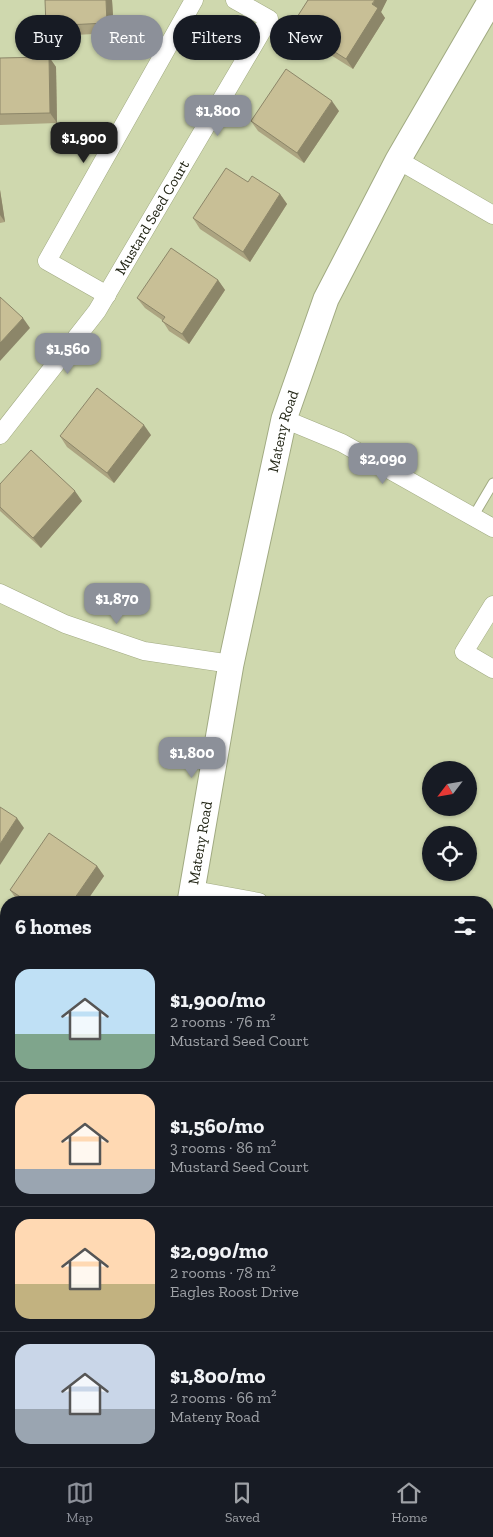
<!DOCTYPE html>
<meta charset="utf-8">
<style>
body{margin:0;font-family:"Zilla Slab",serif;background:#20242c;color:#f1f3f6;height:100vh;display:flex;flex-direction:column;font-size:19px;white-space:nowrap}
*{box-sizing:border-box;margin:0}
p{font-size:16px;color:#9ea1a6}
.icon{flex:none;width:28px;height:28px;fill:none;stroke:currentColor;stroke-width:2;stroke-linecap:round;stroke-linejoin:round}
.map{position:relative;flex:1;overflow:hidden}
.panel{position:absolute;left:0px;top:896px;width:494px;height:571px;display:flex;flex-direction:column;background:#171b24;border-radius:20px 20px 0 0;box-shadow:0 1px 4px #0004}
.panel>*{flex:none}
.guide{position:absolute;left:15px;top:15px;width:464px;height:45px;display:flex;gap:10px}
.needle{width:32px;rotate:239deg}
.fabs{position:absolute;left:422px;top:761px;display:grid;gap:10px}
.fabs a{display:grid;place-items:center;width:55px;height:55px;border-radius:50%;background:#171b24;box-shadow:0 1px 4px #0004;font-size:25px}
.price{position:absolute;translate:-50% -42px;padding:0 11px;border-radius:10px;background:#8c9099;color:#fff;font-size:16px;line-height:32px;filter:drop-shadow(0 1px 2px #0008)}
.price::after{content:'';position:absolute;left:50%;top:30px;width:15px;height:11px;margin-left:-8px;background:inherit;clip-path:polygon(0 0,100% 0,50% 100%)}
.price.on{background:#222;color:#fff}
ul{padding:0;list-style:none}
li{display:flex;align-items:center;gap:15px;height:125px;padding:0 15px}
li+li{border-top:1px solid #363941}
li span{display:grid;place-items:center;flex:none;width:140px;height:100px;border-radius:15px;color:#555}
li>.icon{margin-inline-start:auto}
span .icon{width:60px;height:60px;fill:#fffc;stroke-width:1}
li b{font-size:21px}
h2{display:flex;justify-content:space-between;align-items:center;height:60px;padding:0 15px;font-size:21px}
.chip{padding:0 18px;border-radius:22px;background:#171b24;box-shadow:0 1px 4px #0004;font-size:18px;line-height:45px}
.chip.on{background:#8c9099;color:#fff}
.tab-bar{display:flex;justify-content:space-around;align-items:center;height:70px;border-top:1px solid #363941;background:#171b24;font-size:14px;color:#9ea1a6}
.tab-bar a{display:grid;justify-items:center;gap:2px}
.tab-bar .on{color:#8c9099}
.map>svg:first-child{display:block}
.green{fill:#eaac7e}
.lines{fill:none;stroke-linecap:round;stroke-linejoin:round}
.lane-casing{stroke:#a1aa82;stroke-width:11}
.street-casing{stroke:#a1aa82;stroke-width:19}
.secondary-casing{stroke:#a1aa82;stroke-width:27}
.lane{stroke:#fff;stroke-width:9}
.street{stroke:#fff;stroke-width:18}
.secondary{stroke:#fff;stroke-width:25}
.wall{fill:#aca481}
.shaded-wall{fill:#8c8669}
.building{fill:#c8bf96;stroke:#8c8669}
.labels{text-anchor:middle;stroke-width:4.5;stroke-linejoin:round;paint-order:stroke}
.street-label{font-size:15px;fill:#232616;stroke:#f1f6e1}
</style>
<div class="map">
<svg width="493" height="1467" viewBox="0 0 493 1467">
<rect width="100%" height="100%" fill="#cfd8ae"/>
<!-- green -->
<polygon class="green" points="493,1336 493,1467 357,1467 363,1461 488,1461 488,1345"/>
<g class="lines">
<!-- lane casing -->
<g class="lane-casing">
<g id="lane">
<polyline points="473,517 493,483"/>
<polyline points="488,967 493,959"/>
<polyline points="0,1355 6,1354"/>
</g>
</g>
<!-- street casing -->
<g class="street-casing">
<g id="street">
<polyline points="398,160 493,215"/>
<polyline points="107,295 47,261 194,0"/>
<polyline points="284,419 342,443 493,528"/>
<path id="s1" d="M0,435L97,311L269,19L235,0"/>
<polyline points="0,593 65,624 144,651 231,664"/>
<polyline points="493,605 464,652 493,669"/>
<polyline points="194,890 259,902"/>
<polyline points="488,1187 493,1180"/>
<polyline points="96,1467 125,1461"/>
</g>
</g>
<!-- secondary casing -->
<g class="secondary-casing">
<g id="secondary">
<path id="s2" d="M190,902L231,664L284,419L326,299L398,160L491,0"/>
<polyline points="0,1325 6,1315"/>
</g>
</g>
<!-- lane -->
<use href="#lane" class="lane"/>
<!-- street -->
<use href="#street" class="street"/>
<!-- secondary -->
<use href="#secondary" class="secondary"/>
</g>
<!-- wall -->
<g class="wall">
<polygon points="112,0 114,33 54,36 46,26"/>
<polygon points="308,0 387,0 381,12 385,18 353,69 299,35 292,25"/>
<polygon points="49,57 56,67 57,123 0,125 0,58"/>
<polygon points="339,111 304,163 258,131 251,121"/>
<polygon points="0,190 5,222 0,223"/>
<polygon points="280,194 287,204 250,262 200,229 193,218"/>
<polygon points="218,280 225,290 189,344 169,331 162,320 145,308 137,298"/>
<polygon points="151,435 114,483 67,447 60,436"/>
<polygon points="0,484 82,501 41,548 0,511"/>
<polygon points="97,866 104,876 86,902 20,902 17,900 10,890"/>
<polygon points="6,952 6,1014 0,1010 0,961"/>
<polygon points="215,1461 323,1461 315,1467 202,1467"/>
</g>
<!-- shaded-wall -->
<g class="shaded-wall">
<polygon points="106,0 112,0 114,33 107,23"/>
<polygon points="375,0 387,0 381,12 385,18 353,69 346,59"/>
<polygon points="49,57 56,67 57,123 50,113"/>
<polygon points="332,101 339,111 304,163 297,153"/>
<polygon points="0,190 5,222 0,215"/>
<polygon points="280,194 287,204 250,262 243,252"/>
<polygon points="218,280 225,290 189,344 182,334"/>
<polygon points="23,318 30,328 0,361 0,343"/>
<polygon points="144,425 151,435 114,483 107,473"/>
<polygon points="75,491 82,501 41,548 33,538"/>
<polygon points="17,818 24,828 0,865 0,844"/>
<polygon points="97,866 104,876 86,902 72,902"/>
<polygon points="6,1073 6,1092 0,1101 0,1081"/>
<polygon points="493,1106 493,1124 488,1131 488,1112"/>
</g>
<!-- building -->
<g class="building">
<polygon points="45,0 106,0 107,23 46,26"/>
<polygon points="308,0 375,0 372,4 378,8 346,59 292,25"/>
<polygon points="49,57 50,113 0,114 0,58"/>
<polygon points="286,69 332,101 297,153 251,121"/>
<polygon points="226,168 248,182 252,176 280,194 243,252 193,218"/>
<polygon points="171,248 218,280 182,334 162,321 165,317 137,298"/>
<polygon points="0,297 23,318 0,343"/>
<polygon points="97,388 144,425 107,473 60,436"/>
<polygon points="31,450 75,491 33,538 0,507 0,484"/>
<polygon points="0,807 17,818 0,844"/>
<polygon points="49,833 97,866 72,902 28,902 10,890"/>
<polygon points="6,952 6,1010 0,1005 0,961"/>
<polygon points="493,1022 493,1054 488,1044 488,1025"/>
<polygon points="0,1063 6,1068 6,1073 0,1081"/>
<polygon points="488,1101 493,1106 488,1112"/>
<polygon points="215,1461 302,1461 294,1467 202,1467"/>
</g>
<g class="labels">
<!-- street labels -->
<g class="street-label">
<text dy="5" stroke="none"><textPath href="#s1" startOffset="266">Mustard Seed Court</textPath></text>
<text dy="5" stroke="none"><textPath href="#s2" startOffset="480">Mateny Road</textPath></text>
<text dy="5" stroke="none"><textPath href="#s2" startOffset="60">Mateny Road</textPath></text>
</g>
</g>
</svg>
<div class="fabs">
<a><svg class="needle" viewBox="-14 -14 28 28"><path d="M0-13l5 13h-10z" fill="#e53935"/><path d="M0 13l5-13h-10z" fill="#9ea1a6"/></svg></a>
<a><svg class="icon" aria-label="locate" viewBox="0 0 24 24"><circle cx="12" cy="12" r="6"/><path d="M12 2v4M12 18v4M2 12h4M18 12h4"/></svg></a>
</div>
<b class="price" style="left:218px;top:137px">$1,800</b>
<b class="price on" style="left:84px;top:164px">$1,900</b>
<b class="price" style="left:68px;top:375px">$1,560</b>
<b class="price" style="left:383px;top:485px">$2,090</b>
<b class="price" style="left:117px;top:625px">$1,870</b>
<b class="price" style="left:192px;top:779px">$1,800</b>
<div class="guide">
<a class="chip">Buy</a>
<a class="chip on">Rent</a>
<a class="chip">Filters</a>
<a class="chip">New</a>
</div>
<section class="panel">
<h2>6 homes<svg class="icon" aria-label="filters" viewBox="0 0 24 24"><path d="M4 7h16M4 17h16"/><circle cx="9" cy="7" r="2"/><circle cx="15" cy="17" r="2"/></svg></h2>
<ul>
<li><span style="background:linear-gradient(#bfe0f5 65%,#7fa58c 0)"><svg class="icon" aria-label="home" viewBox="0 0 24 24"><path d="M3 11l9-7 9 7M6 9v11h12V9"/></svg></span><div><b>$1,900/mo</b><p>2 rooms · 76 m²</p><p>Mustard Seed Court</p></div></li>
<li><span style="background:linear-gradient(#ffd9b3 75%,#9aa5b1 0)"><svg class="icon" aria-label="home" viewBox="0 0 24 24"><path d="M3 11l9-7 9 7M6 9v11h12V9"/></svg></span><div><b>$1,560/mo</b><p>3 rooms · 86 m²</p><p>Mustard Seed Court</p></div></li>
<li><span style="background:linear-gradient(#ffd9b3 65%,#c2b280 0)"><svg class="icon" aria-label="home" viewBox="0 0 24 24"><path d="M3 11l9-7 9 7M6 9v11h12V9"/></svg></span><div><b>$2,090/mo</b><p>2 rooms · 78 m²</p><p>Eagles Roost Drive</p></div></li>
<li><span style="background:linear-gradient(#c9d6e8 65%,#9aa5b1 0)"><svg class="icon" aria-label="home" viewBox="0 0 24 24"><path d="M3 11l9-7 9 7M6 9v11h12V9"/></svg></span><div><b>$1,800/mo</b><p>2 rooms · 66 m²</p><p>Mateny Road</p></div></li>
</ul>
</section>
</div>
<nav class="tab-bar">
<a class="on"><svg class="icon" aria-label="map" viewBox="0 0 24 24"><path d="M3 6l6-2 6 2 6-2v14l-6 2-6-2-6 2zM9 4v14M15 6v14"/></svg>Map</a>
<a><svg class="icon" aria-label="saved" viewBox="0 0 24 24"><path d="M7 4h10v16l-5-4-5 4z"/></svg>Saved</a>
<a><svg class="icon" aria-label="home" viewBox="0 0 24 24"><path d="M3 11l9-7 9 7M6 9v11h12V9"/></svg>Home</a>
</nav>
